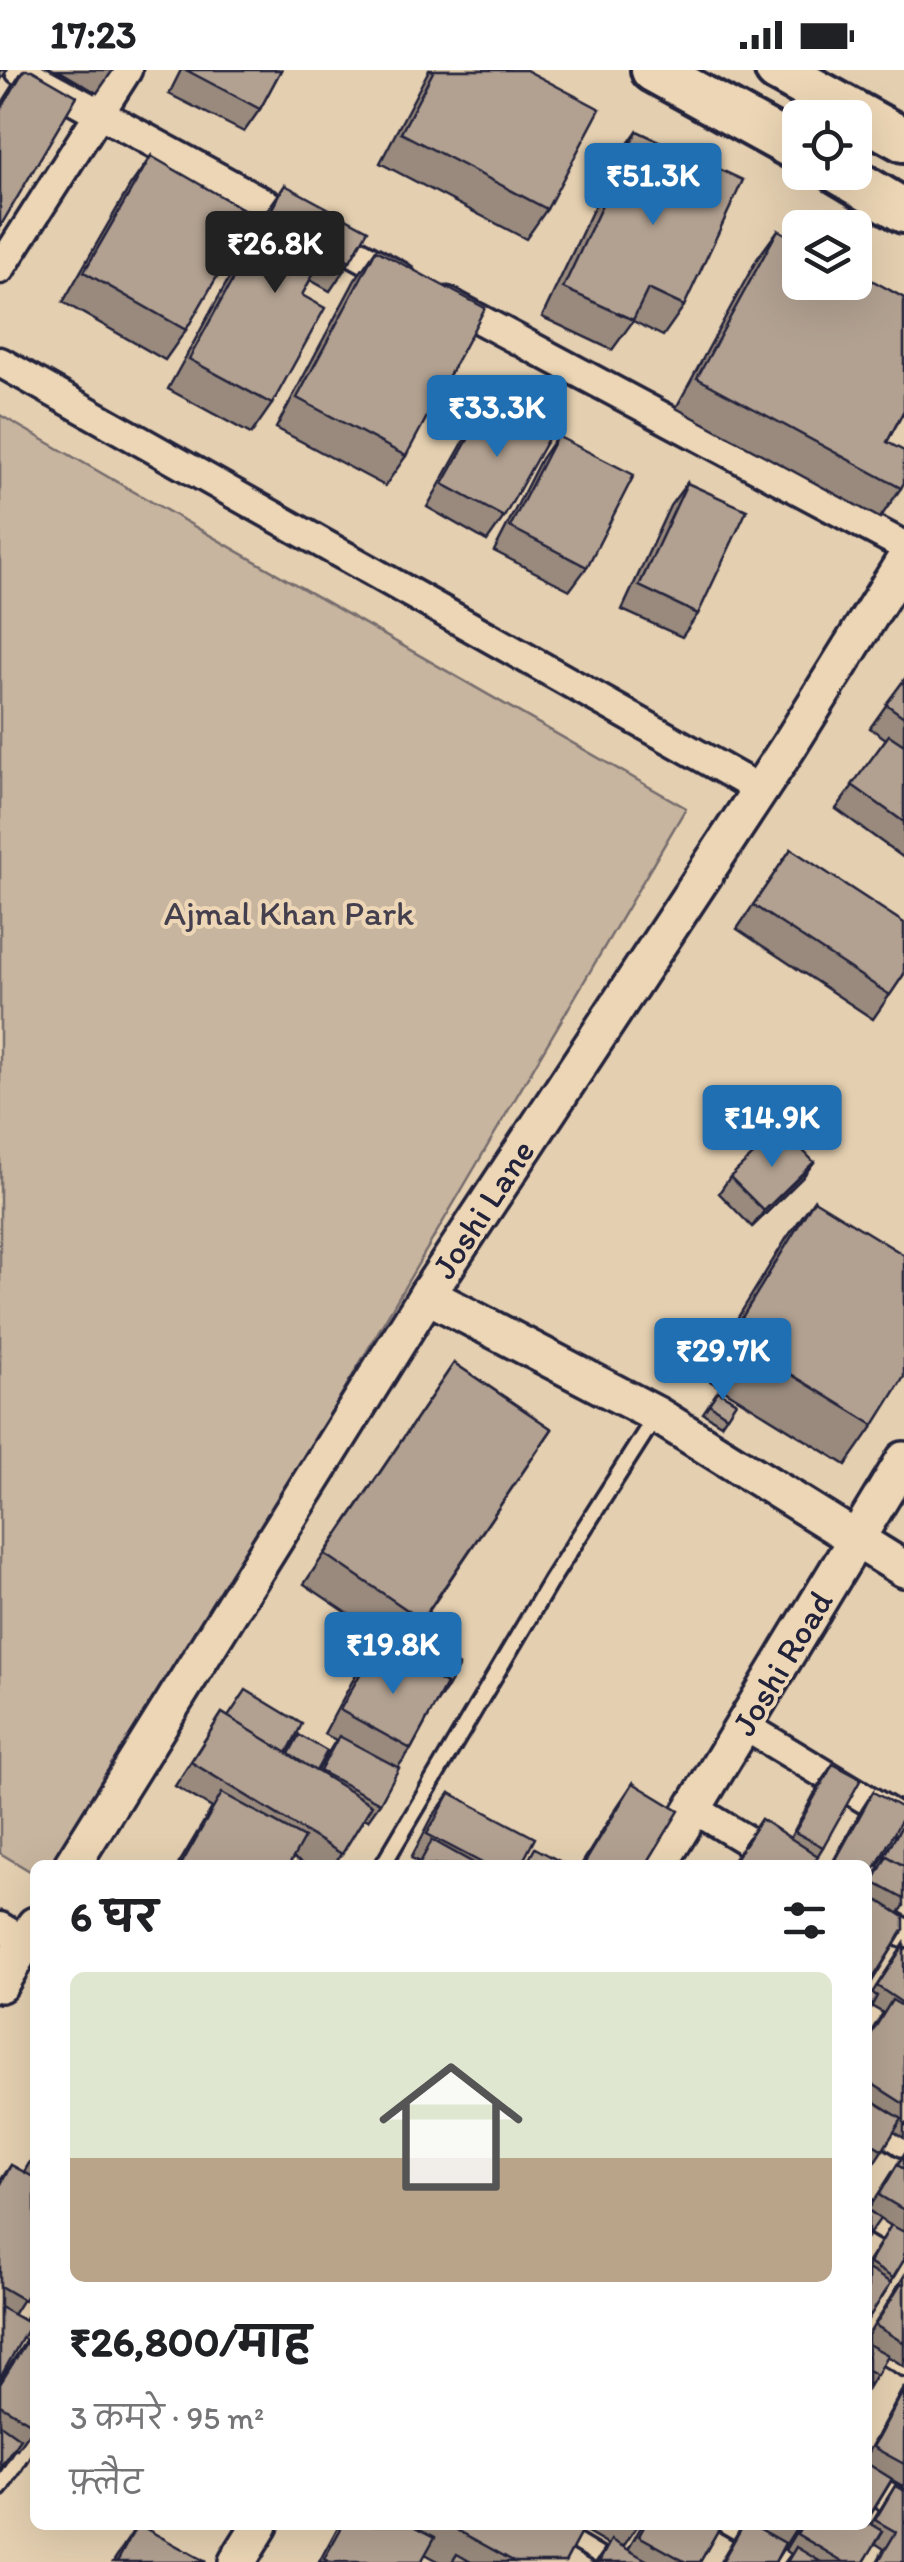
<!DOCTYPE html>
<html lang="hi">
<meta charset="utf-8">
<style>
body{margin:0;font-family:Itim,"Playpen Sans Deva",sans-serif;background:#f2f2f2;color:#202124;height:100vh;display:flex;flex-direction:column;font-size:38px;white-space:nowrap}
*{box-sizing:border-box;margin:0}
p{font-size:32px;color:#757577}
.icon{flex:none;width:55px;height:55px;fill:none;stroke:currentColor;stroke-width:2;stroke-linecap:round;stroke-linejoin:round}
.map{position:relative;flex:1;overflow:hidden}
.sheet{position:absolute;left:30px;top:1790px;width:842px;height:670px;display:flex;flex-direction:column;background:#fff;border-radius:15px;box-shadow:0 10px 40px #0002}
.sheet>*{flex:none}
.controls{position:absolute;left:782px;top:30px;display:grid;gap:20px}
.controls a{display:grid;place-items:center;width:90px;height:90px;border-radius:15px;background:#fff;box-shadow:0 10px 40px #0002;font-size:50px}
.price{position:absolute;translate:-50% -85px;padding:0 22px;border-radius:10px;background:#1f6fb2;color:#fff;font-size:32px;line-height:65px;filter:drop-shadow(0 2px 5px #0008)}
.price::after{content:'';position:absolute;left:50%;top:60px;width:30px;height:22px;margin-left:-15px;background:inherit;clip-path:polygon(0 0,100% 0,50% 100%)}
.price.selected{background:#222;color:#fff}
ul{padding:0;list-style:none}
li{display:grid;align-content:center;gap:20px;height:530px;padding:0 40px}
li span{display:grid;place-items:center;height:310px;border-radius:15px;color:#555}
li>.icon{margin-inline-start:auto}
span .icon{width:180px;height:180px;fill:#fffc;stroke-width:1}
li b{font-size:42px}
h2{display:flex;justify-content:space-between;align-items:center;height:120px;padding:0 40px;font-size:42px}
.status{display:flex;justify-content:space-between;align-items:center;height:70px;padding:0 50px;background:#fff;direction:ltr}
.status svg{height:28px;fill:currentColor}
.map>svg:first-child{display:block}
.green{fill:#c8b59f;stroke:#756c6d;stroke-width:2.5}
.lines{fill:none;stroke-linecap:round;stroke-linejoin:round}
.service-casing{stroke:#22223b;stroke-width:21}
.minor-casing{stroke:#22223b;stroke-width:35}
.tertiary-casing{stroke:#22223b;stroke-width:42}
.primary-casing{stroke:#22223b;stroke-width:50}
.service{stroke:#ecd6b5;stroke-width:14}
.minor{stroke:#ecd6b5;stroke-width:28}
.tertiary{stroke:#ecd6b5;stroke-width:35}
.primary{stroke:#ecd6b5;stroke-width:42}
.wall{fill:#998a7d;stroke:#22223b;stroke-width:2.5}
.shaded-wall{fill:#7d7166;stroke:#22223b;stroke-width:2.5}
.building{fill:#b2a191;stroke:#22223b;stroke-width:2.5}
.labels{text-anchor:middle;stroke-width:8;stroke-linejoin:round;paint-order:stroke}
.park-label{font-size:35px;fill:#433f4f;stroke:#ecd6b5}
.street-label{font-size:35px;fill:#22223b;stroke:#ecd6b5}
</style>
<div class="status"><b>17:23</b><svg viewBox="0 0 49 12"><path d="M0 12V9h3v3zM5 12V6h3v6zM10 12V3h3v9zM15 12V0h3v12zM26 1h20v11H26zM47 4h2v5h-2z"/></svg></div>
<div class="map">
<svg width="904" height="2492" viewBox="0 0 904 2492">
<rect width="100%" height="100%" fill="#e4cfb0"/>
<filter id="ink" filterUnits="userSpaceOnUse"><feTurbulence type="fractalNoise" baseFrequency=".01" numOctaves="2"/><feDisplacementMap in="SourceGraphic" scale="20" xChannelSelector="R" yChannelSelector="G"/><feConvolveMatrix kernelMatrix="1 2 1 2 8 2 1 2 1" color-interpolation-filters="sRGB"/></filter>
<g filter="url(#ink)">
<!-- green -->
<polygon class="green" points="0,345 686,738 65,1795 35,1795 35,1804 0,1783"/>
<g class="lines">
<!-- service casing -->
<g class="service-casing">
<g id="service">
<polyline points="383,1795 550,1512 655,1347"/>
<polyline points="868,2277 904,2298"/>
<polyline points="0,2418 35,2362"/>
<polyline points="548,2455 610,2492"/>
<polyline points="725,2455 790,2492"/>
</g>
</g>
<!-- minor casing -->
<g class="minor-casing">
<g id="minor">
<polyline points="20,0 400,207"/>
<polyline points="0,199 127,0"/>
<polyline points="447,232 904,476"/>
<polyline points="0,292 757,718"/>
<polyline points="745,1656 904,1752"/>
<polyline points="693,1738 787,1795"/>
<polyline points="868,1843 904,1863"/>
<polyline points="0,1857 25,1872"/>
<polyline points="868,1942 904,1964"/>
<polyline points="868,2049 904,2072"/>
<polyline points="868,2145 904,2167"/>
<polyline points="868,2415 904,2437"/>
</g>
</g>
<!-- tertiary casing -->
<g class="tertiary-casing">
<g id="tertiary">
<polyline points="427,1225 657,1345 904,1499"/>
<polyline points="72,1795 427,1225 789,676 904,491"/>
<polyline points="659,1795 904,1390"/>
<polyline points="0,1914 35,1855"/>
<polyline points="237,2492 260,2455"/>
</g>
</g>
<!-- primary casing -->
<g class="primary-casing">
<g id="primary">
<polyline points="653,0 800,81"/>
<polyline points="777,0 904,70"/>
<polyline points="839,102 904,141"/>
</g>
</g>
<!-- service -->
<use href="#service" class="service"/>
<!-- minor -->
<use href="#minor" class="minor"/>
<!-- tertiary -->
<use href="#tertiary" class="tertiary"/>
<!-- primary -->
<use href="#primary" class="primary"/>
</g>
<!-- wall -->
<g class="wall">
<polygon points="23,0 0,157 0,36"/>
<polygon points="58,0 113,0 97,23"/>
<polygon points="181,0 281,0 260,39 244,62 169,24"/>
<polygon points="429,0 526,0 547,139 526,169 380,93"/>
<polygon points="637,61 684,236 663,266 633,251 612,280 542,247 616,91"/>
<polygon points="151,86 186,260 165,290 63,232 130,116"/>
<polygon points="285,115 350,191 330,221 310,210 302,225 272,334 251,364 168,319 264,145"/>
<polygon points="778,160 904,228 904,346 902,345 887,372 901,418 880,448 676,338 757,189"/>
<polygon points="376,180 406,386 385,416 276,358 355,210"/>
<polygon points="489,332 504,447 487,471 427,437 473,355"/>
<polygon points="557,366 587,497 570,520 494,481 541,389"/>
<polygon points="687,413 698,544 682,567 622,540 670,436"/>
<polygon points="904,610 904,788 836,739 886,669 870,658"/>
<polygon points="791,779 904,904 873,949 737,859"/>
<polygon points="814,1092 802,1108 752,1157 719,1123 730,1107"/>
<polygon points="814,1130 874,1355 846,1395 702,1306 786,1169"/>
<polygon points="454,1293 552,1359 410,1569 445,1621 434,1637 411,1679 398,1697 380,1733 368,1750 364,1748 334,1795 305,1795 293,1788 289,1795 178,1795 212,1738 175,1716 222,1643 288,1683 299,1665 317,1701 336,1670 324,1664 359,1599 376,1576 390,1583 395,1575 304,1514"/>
<polygon points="718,1321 736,1332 721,1354 703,1343"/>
<polygon points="833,1694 823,1777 812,1795 730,1795 761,1749 790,1768 822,1710"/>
<polygon points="633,1713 646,1795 581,1795 617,1737"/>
<polygon points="873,1722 868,1795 831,1795 862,1739"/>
<polygon points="450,1723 521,1795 415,1795 418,1791 411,1788 433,1746"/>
<polygon points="903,1754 904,1836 899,1843 904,1859 868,1918 868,1841 872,1834 868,1831 868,1817 880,1797 878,1796"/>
<polygon points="904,1874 904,2068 894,2062 872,2096 868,2094 868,1966 883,1943 871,1936 872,1923"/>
<polygon points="35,2083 35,2210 13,2245 24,2250 35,2230 35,2353 17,2379 14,2377 0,2397 0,2311 26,2270 22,2268 0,2308 0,2111 11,2095 24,2102"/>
<polygon points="904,2084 904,2190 868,2249 868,2192 891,2156 868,2140"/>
<polygon points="904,2206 904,2296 887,2286 868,2318 868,2265"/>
<polygon points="904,2316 904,2414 903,2416 892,2410 868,2449 868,2382"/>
<polygon points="895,2416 904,2492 877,2492 884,2479 875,2473 864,2492 785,2492 791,2484 785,2480 800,2455 871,2454"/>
<polygon points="137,2455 206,2492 113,2492"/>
<polygon points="339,2455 638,2455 623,2477 628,2480 642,2455 721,2455 700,2492 596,2492 608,2475 582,2460 565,2492 440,2492 425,2484 421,2492 319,2492"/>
<polygon points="736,2455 798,2455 775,2492 720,2492 741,2457"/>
</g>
<!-- shaded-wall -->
<polygon class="shaded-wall" points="814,1092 802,1108 752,1157 764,1141"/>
<!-- building -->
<g class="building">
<polygon points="0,0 7,0 0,11"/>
<polygon points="24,0 32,0 77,26 0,157 0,41"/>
<polygon points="186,0 281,0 260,39"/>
<polygon points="434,0 526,0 600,39 547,139 401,63"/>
<polygon points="637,61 743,110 684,236 648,219 633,250 563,218"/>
<polygon points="151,86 253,145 186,260 84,202"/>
<polygon points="285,115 368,160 350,191 327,178 302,225 325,238 272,334 189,289"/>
<polygon points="778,160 800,172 800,212 855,212 855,201 904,228 904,340 887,372 904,381 904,413 901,418 697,308"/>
<polygon points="376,180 485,238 406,386 297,328"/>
<polygon points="489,332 550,365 504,447 443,414"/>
<polygon points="557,366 634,405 587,497 510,457"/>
<polygon points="687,413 747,440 698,544 639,516"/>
<polygon points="904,610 904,647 886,634"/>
<polygon points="889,665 904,675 904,752 852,715"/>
<polygon points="791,779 904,853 904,904 890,925 753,835"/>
<polygon points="781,1058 814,1092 764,1141 730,1107"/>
<polygon points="814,1130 904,1185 904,1307 874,1355 730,1267"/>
<polygon points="454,1293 552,1359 422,1550 325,1484"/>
<polygon points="718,1321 736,1332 727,1346 709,1334"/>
<polygon points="402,1565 459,1596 445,1621 443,1619 446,1614 392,1584"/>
<polygon points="376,1576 446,1614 411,1679 340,1640"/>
<polygon points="246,1620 302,1654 287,1683 228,1647"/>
<polygon points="222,1643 372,1735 342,1784 191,1692"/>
<polygon points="299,1665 327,1681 316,1701 289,1684"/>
<polygon points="339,1666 399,1698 380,1733 320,1701"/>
<polygon points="833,1694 861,1709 823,1777 795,1762"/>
<polygon points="633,1713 679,1741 646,1795 586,1795 584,1794"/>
<polygon points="873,1722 904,1739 904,1745 868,1811 868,1795 837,1795 834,1793"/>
<polygon points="222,1723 304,1768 289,1795 181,1795"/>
<polygon points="450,1723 535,1768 521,1795 486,1795 427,1764"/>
<polygon points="761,1749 818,1786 812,1795 731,1795"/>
<polygon points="903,1754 904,1755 904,1796 887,1786 886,1788 884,1787"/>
<polygon points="432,1770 477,1795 419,1795"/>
<polygon points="535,1778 567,1795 526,1795"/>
<polygon points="887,1786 904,1796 904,1829 873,1812"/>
<polygon points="876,1829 904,1847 904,1859 869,1915 868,1914 868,1842"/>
<polygon points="904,1875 904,1934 877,1916"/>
<polygon points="868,1920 877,1926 868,1943"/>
<polygon points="892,1930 904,1937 904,2034 868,2011 868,1969"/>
<polygon points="868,2028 902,2049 883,2080 868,2071"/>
<polygon points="904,2085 904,2099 897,2095"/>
<polygon points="11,2095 35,2108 35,2210 24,2230 0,2216 0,2116"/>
<polygon points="897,2095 904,2099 904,2140 879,2125"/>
<polygon points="868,2140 880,2149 868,2166"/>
<polygon points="891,2155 904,2162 904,2190 893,2208 869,2193"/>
<polygon points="868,2199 891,2213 868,2249"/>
<polygon points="901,2214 904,2215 904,2273 875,2255"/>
<polygon points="0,2237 30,2254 0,2308"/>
<polygon points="35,2258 35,2353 34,2355 0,2335 0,2314"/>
<polygon points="868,2274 888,2285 877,2305 868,2300"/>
<polygon points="904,2320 904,2394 873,2377"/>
<polygon points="0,2354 20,2368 0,2397"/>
<polygon points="868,2394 892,2409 869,2447 868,2446"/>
<polygon points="895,2416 904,2421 904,2492 878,2492 896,2462 875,2450"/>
<polygon points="868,2452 883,2461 864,2492 844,2492 797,2464 802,2455 868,2455"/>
<polygon points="137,2455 139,2455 206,2492 117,2492"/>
<polygon points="343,2455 412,2455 435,2467 421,2492 330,2492 324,2489"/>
<polygon points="448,2455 585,2455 565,2492 515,2492"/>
<polygon points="645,2455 721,2455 700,2492 686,2492 639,2466"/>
<polygon points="743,2455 753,2455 785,2473 775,2492 722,2492"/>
<polygon points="611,2470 650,2492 599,2492"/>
<polygon points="796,2477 821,2492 787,2492"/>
<polygon points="457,2484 471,2492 452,2492"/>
</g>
</g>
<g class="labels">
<!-- park labels -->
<g class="park-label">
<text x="289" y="855">Ajmal Khan Park</text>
</g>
<!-- street labels -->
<g class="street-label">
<text transform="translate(483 1139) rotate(-57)" y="12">Joshi Lane</text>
<text transform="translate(782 1593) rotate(-59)" y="12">Joshi Road</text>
</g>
</g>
</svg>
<div class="controls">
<a><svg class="icon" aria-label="locate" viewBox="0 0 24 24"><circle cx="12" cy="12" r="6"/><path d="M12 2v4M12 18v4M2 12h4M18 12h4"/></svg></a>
<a><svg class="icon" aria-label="layers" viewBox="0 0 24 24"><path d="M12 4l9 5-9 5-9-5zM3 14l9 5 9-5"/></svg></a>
</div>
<b class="price" style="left:653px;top:158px">₹51.3K</b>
<b class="price selected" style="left:275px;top:226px">₹26.8K</b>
<b class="price" style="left:497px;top:390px">₹33.3K</b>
<b class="price" style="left:772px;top:1100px">₹14.9K</b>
<b class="price" style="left:723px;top:1333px">₹29.7K</b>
<b class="price" style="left:393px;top:1627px">₹19.8K</b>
<section class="sheet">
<h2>6 घर<svg class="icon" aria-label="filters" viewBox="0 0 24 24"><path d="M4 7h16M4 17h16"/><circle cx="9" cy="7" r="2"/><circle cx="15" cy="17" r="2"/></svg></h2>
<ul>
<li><span style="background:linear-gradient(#dfe7d0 60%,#b9a48a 0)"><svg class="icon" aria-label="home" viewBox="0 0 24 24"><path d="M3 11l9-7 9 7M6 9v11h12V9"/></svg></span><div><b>₹26,800/माह</b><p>3 कमरे · 95 m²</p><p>फ़्लैट</p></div></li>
</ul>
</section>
</div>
